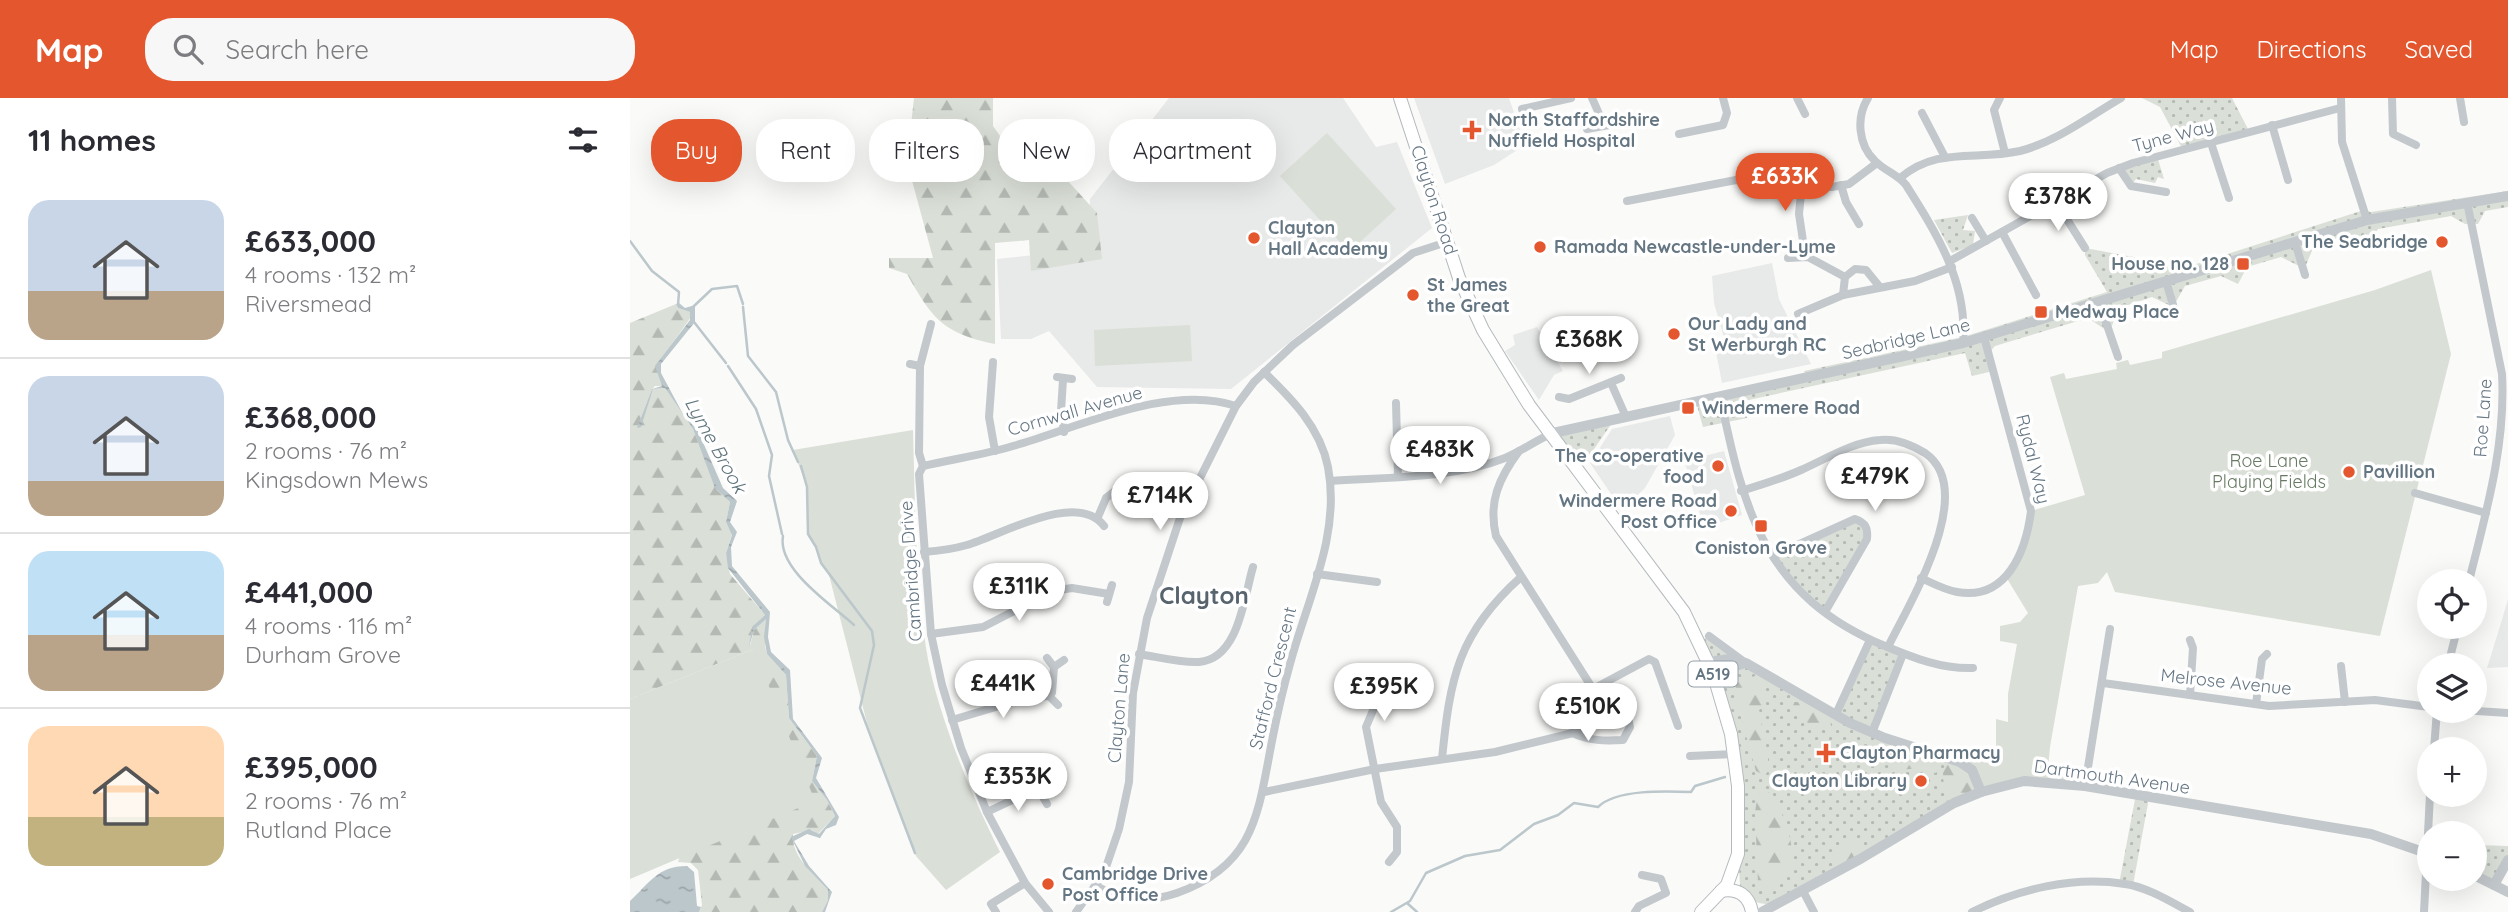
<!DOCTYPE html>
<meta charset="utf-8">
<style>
body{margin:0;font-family:Quicksand,sans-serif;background:#f7f7f7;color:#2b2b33;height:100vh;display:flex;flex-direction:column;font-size:26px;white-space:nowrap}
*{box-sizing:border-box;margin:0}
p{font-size:23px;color:#7c7c81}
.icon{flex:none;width:38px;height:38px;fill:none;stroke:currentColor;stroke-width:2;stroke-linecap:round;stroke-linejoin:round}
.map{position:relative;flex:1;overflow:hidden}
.panel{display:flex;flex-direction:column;background:#fff;width:630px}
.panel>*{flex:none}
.top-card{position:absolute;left:21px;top:21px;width:665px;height:63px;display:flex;gap:14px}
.controls{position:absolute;left:1787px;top:471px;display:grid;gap:14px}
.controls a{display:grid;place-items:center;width:70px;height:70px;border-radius:50%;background:#fff;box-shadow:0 7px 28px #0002;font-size:35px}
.price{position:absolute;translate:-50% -60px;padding:0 16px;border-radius:24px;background:#fff;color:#222;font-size:23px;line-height:46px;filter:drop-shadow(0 2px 4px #0008)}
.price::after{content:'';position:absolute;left:50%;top:42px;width:21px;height:16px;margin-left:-10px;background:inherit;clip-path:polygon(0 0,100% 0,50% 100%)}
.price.selected{background:#e4572e;color:#fff}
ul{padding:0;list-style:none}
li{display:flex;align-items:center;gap:21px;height:175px;padding:0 28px}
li+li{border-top:2px solid #e1e1e2}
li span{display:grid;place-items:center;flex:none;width:196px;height:140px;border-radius:21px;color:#555}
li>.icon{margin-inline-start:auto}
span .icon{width:84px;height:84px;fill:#fffc;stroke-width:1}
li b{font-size:30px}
h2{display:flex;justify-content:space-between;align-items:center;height:84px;padding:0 28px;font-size:30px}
.tag{padding:0 24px;border-radius:28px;background:#fff;box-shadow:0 7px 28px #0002;font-size:24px;line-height:63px}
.tag.selected{background:#e4572e;color:#fff}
header{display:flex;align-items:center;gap:42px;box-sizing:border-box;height:98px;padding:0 35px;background:#e4572e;color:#fff}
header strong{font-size:33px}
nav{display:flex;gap:38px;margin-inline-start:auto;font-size:24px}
.search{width:490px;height:63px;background:#f7f7f7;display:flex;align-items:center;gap:18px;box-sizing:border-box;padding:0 24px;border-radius:28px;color:#7c7c81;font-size:26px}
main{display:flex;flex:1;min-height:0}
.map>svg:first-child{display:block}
.built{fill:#e8e9e9}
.grass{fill:url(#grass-dots)}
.forest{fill:url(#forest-firs)}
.park{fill:#dadfd7}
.water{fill:url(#water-ripples)}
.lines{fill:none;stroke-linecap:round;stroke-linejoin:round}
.stream{stroke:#bbc7cb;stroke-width:2.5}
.primary-casing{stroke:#b5babe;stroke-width:14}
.minor{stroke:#c3c8cc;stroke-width:8}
.tertiary{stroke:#c3c8cc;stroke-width:10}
.primary{stroke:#fff;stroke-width:12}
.poi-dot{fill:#e4572e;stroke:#fff;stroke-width:2.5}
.labels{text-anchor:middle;stroke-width:7;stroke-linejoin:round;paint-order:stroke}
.shield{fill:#fff;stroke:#939fa8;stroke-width:2}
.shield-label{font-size:16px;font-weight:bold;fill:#657683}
.poi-label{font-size:18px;font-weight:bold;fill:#657683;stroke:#fff;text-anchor:start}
.street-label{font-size:18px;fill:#657683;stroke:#fff}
.park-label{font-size:18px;fill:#687a64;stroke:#fff}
.water-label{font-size:19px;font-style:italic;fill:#60757c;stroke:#fff}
.district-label{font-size:24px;font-weight:bold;fill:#57646e;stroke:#fff}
</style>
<header>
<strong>Map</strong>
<div class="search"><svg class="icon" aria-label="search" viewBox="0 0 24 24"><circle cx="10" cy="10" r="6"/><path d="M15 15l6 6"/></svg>Search here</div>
<nav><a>Map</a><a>Directions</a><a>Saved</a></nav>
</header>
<main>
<section class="panel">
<h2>11 homes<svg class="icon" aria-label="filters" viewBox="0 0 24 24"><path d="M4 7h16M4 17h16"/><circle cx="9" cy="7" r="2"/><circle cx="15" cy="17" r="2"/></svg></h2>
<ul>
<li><span style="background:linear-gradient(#c9d6e8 65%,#b9a48a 0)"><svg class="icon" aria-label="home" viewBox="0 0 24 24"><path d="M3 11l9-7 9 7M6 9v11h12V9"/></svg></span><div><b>£633,000</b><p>4 rooms · 132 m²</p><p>Riversmead</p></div></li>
<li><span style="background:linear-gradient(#c9d6e8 75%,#b9a48a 0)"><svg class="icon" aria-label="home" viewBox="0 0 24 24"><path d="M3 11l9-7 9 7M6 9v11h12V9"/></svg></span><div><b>£368,000</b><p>2 rooms · 76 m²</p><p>Kingsdown Mews</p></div></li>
<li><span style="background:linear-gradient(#bfe0f5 60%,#b9a48a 0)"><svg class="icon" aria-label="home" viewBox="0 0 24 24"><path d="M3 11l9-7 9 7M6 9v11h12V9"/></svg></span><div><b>£441,000</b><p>4 rooms · 116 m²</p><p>Durham Grove</p></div></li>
<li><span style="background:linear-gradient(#ffd9b3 65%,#c2b280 0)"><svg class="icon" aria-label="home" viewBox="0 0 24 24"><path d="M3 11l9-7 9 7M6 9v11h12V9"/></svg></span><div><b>£395,000</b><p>2 rooms · 76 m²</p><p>Rutland Place</p></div></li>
</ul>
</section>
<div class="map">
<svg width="1878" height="814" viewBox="0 0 1878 814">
<defs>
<pattern id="grass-dots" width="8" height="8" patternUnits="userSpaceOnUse" patternTransform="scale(1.75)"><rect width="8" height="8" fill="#dadfd7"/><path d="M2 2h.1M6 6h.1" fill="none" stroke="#b4b9b4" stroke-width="1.8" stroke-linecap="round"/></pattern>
<pattern id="forest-firs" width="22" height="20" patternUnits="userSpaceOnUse" patternTransform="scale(1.75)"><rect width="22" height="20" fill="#dadfd7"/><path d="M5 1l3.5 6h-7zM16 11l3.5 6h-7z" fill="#b4b9b4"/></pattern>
<pattern id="water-ripples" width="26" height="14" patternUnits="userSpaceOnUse" patternTransform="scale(1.75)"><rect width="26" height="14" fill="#bbc7cb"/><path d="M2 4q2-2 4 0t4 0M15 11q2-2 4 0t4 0" fill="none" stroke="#9ca6aa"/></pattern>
</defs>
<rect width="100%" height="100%" fill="#fafaf8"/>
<!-- built -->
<g class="built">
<polygon points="539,0 713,0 746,49 767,44 802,130 601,291 467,289 419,233 401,241 371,241 367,161 459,151 460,101"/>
<polygon points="784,0 879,0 895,47 864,67 815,86"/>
<polygon points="1142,165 1149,201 1181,266 1092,285 1085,249 1095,243 1084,205 1082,178"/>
<polygon points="907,229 933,273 924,277 909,302 875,253 885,247 883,237"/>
<polygon points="1040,318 1045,337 1015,390 992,412 960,365 982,331"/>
<polygon points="1094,353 1112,417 1074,430 1055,365 1058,362"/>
<polygon points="1878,501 1878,569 1857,570 1871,525"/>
</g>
<!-- grass -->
<g class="grass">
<polygon points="1512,0 1602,0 1619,33 1553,52 1530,9"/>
<polygon points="1527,58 1534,81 1528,79 1525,85 1506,81 1501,88 1489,70"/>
<polygon points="1878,93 1878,109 1855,113 1848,126 1835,126 1821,118 1748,131 1737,146 1720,137 1684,148 1676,167 1671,169 1651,159 1617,169 1608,186 1591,178 1555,188 1543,209 1522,199 1489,210 1481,230 1476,232 1458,220 1365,248 1358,256 1363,273 1342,278 1335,255 1114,303 1117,320 1073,329 1066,304 1177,279 1174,273 1333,239 1477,194 1455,157 1455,150 1557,169 1734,112 1741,114"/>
<polygon points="1338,117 1333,132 1345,133 1343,147 1322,155 1304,122"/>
<polygon points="984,322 949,373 923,335"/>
<polygon points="1225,421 1238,432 1195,514 1143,458"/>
<path d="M1079,538L1205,616L1240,542L1273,556L1242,635L1330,664L1351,694L1143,807C1128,805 1113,804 1110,787L1101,636L1069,544Z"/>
<polygon points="1506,696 1519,700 1503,787 1489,786"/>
<polygon points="1844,747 1878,748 1878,762 1864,787 1845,778"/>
</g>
<!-- forest -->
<g class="forest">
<path d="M284,0H363V28L373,42L404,55L437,82L467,115L472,161L401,173L399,142L365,145V246C312,235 302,220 277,176L259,170V160H303L277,64Z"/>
<path d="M46,206L48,210L60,214L61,219L26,268L32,288H25L22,291L7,330L23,291L35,290L63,331L87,392L100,404L96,424L102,436L96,455L100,476L135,517C124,527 120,533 120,548L124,532L136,520L135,548L137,556L156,577L159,620L187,658L182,683L197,702L205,718L188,736L182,732L163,736C161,759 184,776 198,792V802L192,814H69L72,807L68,772L61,765L48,764L124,551L0,601V225Z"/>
<polygon points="1125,578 1135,582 1136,607 1129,612 1138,661 1137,675 1134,677 1126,673 1104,595 1107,585"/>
<path d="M1165,604L1177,605L1200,618L1201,628C1188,633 1166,622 1162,609Z"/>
<path d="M1257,644C1274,649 1310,652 1306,675L1290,670L1269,672L1252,656L1251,649Z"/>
<polygon points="1316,666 1325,666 1339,675 1345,692 1315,706 1313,675"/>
<path d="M1137,692C1157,714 1183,787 1134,791L1128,785L1125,714L1128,696Z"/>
<polygon points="1216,742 1227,744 1237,751 1213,765 1204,764 1204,754"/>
</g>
<!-- park -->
<g class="park">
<polygon points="697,35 766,111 719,154 650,78"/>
<polygon points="1801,172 1821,256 1750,538 1485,494 1477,474 1468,485 1448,488 1420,649 1418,670 1456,679 1455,688 1405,683 1351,694 1339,669 1343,656 1366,660 1366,621 1378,624 1378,596 1387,546 1370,543 1370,528 1390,524 1398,515 1376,479 1385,468 1401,413 1455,397 1420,279 1434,275 1436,281 1487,271 1486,265 1498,262 1500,267 1532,260 1532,254 1745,192"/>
<polygon points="560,227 562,263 465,268 464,232"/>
<path d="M283,332C285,404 285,479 296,550C306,614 341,696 370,754L316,792L286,758L237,625L198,473L191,465L186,449L178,436L177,389L163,352Z"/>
<polygon points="124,551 185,703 0,781 0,601"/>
</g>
<!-- water -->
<g class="water">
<polygon points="49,205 55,210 65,207 65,224 31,266 31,275 53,316 68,333 93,390 107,403 100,424 107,434 101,449 102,468 140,514 138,539 141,554 160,572 163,621 192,660 186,680 209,719 206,727 196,731 190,740 177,736 164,743 179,768 202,794 195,814 192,814 198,802 198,792 175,768 161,739 179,731 189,736 205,718 197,702 182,683 187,658 159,620 156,577 137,556 134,539 136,521 124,532 119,549 122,529 135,517 98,470 96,455 102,437 96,424 100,404 85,390 63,331 35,290 23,291 11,329 7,330 22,291 32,288 25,268 60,222 60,214 48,210 46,206"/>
<path d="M57,768L64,774L67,808L71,809L69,814H0V803C19,786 27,768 57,768Z"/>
</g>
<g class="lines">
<!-- stream -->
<g class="stream">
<polyline points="0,143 22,173 49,194 48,207"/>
<polyline points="64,208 82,191 107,188 113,206"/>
<polyline points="113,209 118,258 146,294 158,342 168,364"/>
<polyline points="64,224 96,265"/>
<polyline points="98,268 126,311 142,357 139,378 152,436"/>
<polyline points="171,368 177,389 178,436 186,449 191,465 242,533 244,547 230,610 285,755"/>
<path d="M153,438C147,471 201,506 224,527"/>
<polyline points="777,805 787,814"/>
<path d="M761,814L780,803L796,775L835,758L870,752L904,726L928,717L944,705L968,709C986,691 1036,693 1061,694L1065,688L1095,679"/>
</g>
<!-- primary casing -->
<g class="primary-casing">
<g id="primary">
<polyline points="770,0 829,180 853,232 899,307 1054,514 1083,575 1101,636 1108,688 1108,756 1097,787 1071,814"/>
<path d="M1091,793C1108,790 1119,797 1122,814"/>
</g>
</g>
<!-- minor -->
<g class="minor">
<polyline points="962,0 974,27"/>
<polyline points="1167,0 1175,16"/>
<path d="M1238,0C1226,19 1228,47 1245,63C1255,73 1267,76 1276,87C1307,136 1338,185 1333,245"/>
<polyline points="1370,0 1364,12 1375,55"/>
<polyline points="1711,0 1712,44 1737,122"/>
<polyline points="1762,0 1763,36 1786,47"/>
<polyline points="1830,0 1834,24"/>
<polyline points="892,11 941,0"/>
<polyline points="1292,15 1315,59"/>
<polyline points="1642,27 1658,82"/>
<polyline points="957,31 1012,21"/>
<polyline points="1049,36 1093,27 1097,15 1093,0"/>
<polyline points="1581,45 1599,100"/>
<polyline points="1489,70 1501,88 1536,94"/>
<path d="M1270,80C1308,48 1345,63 1390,53C1426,44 1460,18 1491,0"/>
<polyline points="1393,83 1409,114"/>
<polyline points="1172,86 1169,116 1173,143"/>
<polyline points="1211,87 1216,104 1229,126"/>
<polyline points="997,103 1106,82 1202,89 1219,86 1247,65"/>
<polyline points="1426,104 1455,150"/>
<path d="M1837,104L1872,276C1876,346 1856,415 1839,483"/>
<polyline points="1342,120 1356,143"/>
<polyline points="1372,134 1406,197"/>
<polyline points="1665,144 1675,177"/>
<polyline points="1158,160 1178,159 1215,179"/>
<polyline points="1320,163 1477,75 1503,65 1710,10"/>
<polyline points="1536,183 1546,217"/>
<polyline points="1213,197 1215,179 1225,171 1236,172 1249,188"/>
<polyline points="1469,204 1488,259"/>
<polyline points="1168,216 1213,197 1285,183 1322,169"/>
<polyline points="301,226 290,268 289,355 293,368 289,376 301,536 312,587 331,650 357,714 395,785 419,814"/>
<polyline points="363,264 359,319 365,353"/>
<polyline points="280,266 290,268"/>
<polyline points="427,279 442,281"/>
<polyline points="433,282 431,313 434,334"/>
<polyline points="981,285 996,319"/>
<path d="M1090,298C1114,414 1135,498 1255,548C1284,560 1311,571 1343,570"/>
<polyline points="929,299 939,301 991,280"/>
<polyline points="766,305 768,379"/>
<path d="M293,368C323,361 353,357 383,348C448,330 539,285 606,308"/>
<path d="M700,383C756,379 822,381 875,360C892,353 906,342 923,335"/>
<path d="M1111,393C1131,387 1151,381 1171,372C1196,361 1222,344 1250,342C1266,340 1282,347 1295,355C1349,392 1279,506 1258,549"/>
<polyline points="1785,395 1856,415"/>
<polyline points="468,419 476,400 485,393"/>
<path d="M294,454C309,453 323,451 337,447C371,437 447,392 474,428"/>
<path d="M1143,458L1225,421C1236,425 1238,430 1237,441L1195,514"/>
<polyline points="687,476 747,484"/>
<path d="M1291,480C1302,485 1315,492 1327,494C1377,503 1396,453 1401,413L1354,239"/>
<polyline points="477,504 482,487"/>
<polyline points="301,536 353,529 423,493 442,490 479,496"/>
<polyline points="1079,538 1113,563"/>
<path d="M509,556C528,559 550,565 569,564C609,561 614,499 623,469"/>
<polyline points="417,560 424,569 422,595 419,598"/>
<polyline points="1818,567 1828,528"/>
<polyline points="1711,568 1715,604"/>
<polyline points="424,569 434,562"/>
<polyline points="757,579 736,629 751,704 767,729 767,754 759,764"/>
<polyline points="1473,585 1639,608 1745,602 1799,609"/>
<polyline points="963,591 1019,561 1025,564 1048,628"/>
<polyline points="1560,597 1563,550 1560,542"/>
<polyline points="1626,606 1632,561 1637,556"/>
<polyline points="1831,612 1878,615"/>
<polyline points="1206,616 1240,542"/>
<polyline points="322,622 396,600 419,598 428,607"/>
<path d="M942,635C959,643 975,643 993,642L1000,629L998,620L976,600L966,596"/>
<polyline points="1242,635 1273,556"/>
<polyline points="1804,651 1807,612"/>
<polyline points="1060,658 1104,656"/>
<path d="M812,661C820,580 828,535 891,479"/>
<polyline points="1455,688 1480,531"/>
<polyline points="408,690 417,706"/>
<path d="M634,694L745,671L865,654L947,634L964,622L968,614L966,596L866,438C858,404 869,380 889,353"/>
<polyline points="357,714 408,690 421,667"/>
<path d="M466,788C492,803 518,805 547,795C626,767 628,714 642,643C647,617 653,591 660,566C677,502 711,437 698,369C690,329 662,301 634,274"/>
<polyline points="1173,793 1184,814"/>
<polyline points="366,814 361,806 395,785"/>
<polyline points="446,814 474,775 489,731 499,684 503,595 517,520 550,420 606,308 624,284 663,247 783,155 817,144"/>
<polyline points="1005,814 1009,808 1036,795 1031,781 1012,777"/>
<path d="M1342,814C1388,791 1443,778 1495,786C1517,789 1541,804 1560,814"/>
<polyline points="1794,814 1800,696"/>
</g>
<!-- tertiary -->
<g class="tertiary">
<polyline points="923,335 1333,245 1737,122 1878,98"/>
<polyline points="1079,564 1100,561 1116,565 1220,625 1255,640 1330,664 1342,672 1351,694"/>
<polyline points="1083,575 1112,566"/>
<polyline points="1844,777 1878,794"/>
<polyline points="1864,787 1878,762"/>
<polyline points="1132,814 1232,760 1324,705 1351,694 1394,683 1455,688 1741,736 1799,756"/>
</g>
<!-- primary -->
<use href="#primary" class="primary"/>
</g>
<!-- markers -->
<g class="poi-dot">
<path d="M838.5 21.5h7v7h7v7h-7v7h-7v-7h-7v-7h7z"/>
<circle cx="624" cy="140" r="7"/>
<circle cx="1812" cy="144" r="7"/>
<circle cx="910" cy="149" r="7"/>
<rect x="1606" y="159" width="14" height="14" rx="3.5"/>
<circle cx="783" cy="197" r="7"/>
<rect x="1404" y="207" width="14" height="14" rx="3.5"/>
<circle cx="1044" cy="236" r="7"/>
<rect x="1051" y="303" width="14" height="14" rx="3.5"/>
<circle cx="1088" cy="368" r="7"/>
<circle cx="1719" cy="374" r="7"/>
<circle cx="1101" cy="413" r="7"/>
<rect x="1124" y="421" width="14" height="14" rx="3.5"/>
<path d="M1192.5 644.5h7v7h7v7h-7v7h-7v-7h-7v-7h7z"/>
<circle cx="1291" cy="683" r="7"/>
<circle cx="418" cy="786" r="7"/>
</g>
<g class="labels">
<!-- shield labels -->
<rect class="shield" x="1058.5" y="563.5" width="49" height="25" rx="5"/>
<g class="shield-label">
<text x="1083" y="582">A519</text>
</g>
<!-- poi labels -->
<g class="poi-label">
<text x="858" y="28">North Staffordshire<tspan x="858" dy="21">Nuffield Hospital</tspan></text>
<text x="638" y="136">Clayton<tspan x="638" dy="21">Hall Academy</tspan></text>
<text x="1798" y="150" text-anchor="end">The Seabridge</text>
<text x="924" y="155">Ramada Newcastle-under-Lyme</text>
<text x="1599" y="172" text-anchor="end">House no. 128</text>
<text x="797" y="193">St James<tspan x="797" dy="21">the Great</tspan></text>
<text x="1425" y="220">Medway Place</text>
<text x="1058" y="232">Our Lady and<tspan x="1058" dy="21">St Werburgh RC</tspan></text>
<text x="1072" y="316">Windermere Road</text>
<text x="1074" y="364" text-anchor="end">The co-operative<tspan x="1074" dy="21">food</tspan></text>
<text x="1733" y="380">Pavillion</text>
<text x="1087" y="409" text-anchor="end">Windermere Road<tspan x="1087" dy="21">Post Office</tspan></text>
<text x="1131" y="456" text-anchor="middle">Coniston Grove</text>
<text x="1210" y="661">Clayton Pharmacy</text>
<text x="1277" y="689" text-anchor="end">Clayton Library</text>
<text x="432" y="782">Cambridge Drive<tspan x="432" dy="21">Post Office</tspan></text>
</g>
<!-- street labels -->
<g class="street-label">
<text transform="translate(1543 38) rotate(-15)" y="6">Tyne Way</text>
<text transform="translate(804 102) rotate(72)" y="6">Clayton Road</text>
<text transform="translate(1276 241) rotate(-13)" y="6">Seabridge Lane</text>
<text transform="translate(445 313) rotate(-16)" y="6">Cornwall Avenue</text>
<text transform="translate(1853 320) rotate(-86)" y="6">Roe Lane</text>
<text transform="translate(1403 361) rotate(76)" y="6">Rydal Way</text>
<text transform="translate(281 473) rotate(-94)" y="6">Cambridge Drive</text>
<text transform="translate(643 580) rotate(-76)" y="6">Stafford Crescent</text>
<text transform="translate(1596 584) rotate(6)" y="6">Melrose Avenue</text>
<text transform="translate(489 610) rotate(-85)" y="6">Clayton Lane</text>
<text transform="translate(1482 679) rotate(8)" y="6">Dartmouth Avenue</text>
</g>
<!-- park labels -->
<g class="park-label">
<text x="1639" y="369">Roe Lane<tspan x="1639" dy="21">Playing Fields</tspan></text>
</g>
<!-- water labels -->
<g class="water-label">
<text transform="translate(86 347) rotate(61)" y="7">Lyme Brook</text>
</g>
<!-- district labels -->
<g class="district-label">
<text x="574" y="506">Clayton</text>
</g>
</g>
</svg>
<div class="controls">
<a><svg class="icon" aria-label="locate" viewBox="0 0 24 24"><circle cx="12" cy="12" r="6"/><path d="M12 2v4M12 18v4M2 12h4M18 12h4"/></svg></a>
<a><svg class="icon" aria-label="layers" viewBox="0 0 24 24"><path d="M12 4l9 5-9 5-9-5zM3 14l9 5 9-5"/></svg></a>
<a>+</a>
<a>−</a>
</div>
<b class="price selected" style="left:1155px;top:115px">£633K</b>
<b class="price" style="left:1428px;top:135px">£378K</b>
<b class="price" style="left:959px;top:278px">£368K</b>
<b class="price" style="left:810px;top:388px">£483K</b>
<b class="price" style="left:1245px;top:415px">£479K</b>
<b class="price" style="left:530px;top:434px">£714K</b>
<b class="price" style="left:389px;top:525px">£311K</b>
<b class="price" style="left:373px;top:622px">£441K</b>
<b class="price" style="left:754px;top:625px">£395K</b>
<b class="price" style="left:958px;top:645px">£510K</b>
<b class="price" style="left:388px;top:715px">£353K</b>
<div class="top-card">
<a class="tag selected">Buy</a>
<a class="tag">Rent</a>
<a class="tag">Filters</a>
<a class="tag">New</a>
<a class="tag">Apartment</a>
</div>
</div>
</main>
